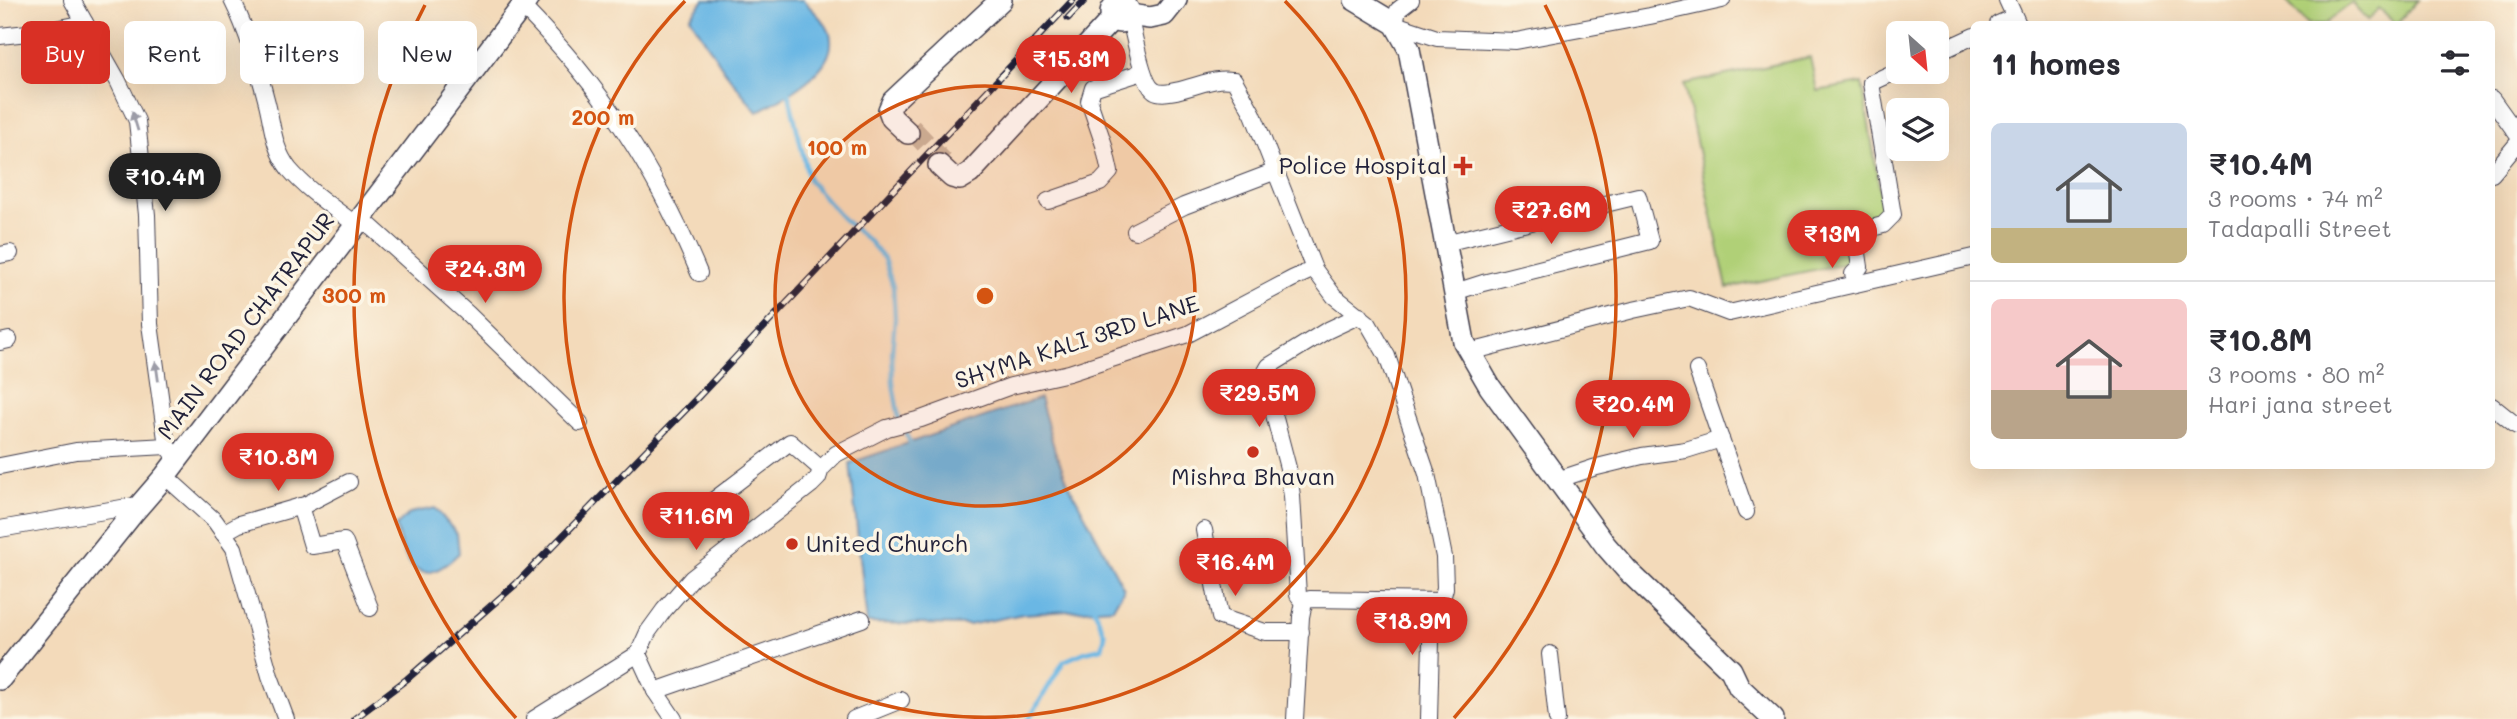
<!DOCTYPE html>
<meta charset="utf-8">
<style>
body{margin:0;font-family:Mali,sans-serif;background:#f7f7f7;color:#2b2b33;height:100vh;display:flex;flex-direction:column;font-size:26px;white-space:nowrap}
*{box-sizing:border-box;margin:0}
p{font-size:23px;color:#7c7c81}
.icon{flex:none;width:38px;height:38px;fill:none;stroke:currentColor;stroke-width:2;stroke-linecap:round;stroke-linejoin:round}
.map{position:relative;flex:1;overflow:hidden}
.drawer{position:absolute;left:1970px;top:21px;width:525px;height:448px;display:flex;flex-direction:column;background:#fff;border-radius:10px;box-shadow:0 7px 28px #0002}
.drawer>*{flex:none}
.banner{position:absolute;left:21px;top:21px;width:665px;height:63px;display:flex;gap:14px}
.needle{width:46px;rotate:153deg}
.tools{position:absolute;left:1886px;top:21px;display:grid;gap:14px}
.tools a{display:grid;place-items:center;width:63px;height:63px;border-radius:10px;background:#fff;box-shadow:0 7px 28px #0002;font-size:35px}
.price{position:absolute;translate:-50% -60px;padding:0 16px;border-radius:24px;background:#d93025;color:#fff;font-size:23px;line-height:46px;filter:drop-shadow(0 2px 4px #0008)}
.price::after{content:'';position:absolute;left:50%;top:42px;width:21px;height:16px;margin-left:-10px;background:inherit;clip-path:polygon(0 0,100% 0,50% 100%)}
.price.active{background:#222;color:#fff}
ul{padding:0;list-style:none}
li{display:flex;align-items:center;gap:21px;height:175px;padding:0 21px}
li+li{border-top:2px solid #e1e1e2}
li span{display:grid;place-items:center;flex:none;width:196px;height:140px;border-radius:10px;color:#555}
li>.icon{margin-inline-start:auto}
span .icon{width:84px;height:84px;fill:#fffc;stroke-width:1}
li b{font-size:30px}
h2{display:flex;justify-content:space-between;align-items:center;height:84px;padding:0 21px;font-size:30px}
.tag{padding:0 24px;border-radius:10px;background:#fff;box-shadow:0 7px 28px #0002;font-size:24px;line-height:63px}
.tag.active{background:#d93025;color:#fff}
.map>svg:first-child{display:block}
.green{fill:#b0d077;stroke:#697959;stroke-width:2}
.water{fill:#6ab7e4;stroke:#466c90;stroke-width:2}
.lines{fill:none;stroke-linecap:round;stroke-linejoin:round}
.stream{stroke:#6ab7e4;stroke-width:4.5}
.tertiary-tunnel{stroke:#c9b5a1;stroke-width:21;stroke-dasharray:21 10;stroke-linecap:butt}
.minor-casing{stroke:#413e4e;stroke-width:18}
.tertiary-casing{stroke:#413e4e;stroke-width:24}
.minor{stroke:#fff;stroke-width:16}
.tertiary{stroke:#fff;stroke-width:21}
.rail-casing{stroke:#22223b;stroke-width:7}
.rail{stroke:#fcf5e5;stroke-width:4.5;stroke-dasharray:13;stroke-linecap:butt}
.oneway{fill:#9c9ca7}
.ring{fill:none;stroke:#d45411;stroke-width:3.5}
.poi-dot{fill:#c8321e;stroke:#fcf5e5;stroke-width:2.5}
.labels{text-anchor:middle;stroke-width:7;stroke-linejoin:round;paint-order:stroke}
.poi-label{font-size:23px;fill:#22223b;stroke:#fcf5e5;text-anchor:end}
.street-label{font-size:23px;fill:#22223b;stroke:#fcf5e5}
.centre{fill:#d45411;stroke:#fcf5e5;stroke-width:3.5}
.ring-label{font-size:21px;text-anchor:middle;font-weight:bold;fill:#d45411;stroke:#fcf5e5;stroke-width:7;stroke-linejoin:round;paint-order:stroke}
</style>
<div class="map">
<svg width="2517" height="719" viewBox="0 0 2517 719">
<rect width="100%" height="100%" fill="#fcf5e5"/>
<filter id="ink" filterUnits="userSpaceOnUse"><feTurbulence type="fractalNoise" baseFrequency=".0143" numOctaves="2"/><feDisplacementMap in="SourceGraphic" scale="14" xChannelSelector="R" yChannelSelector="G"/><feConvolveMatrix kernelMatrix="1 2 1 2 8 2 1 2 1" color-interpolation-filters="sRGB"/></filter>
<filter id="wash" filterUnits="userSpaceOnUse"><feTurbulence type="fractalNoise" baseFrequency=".00686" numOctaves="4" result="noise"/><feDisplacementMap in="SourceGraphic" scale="28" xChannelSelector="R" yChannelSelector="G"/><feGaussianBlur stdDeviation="1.57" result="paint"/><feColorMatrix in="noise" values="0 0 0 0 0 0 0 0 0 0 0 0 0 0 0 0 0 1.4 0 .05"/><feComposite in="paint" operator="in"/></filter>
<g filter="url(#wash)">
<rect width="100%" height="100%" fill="#f3daba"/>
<!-- green -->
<g class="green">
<polygon points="2285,0 2418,0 2396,24 2379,9 2368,20 2352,3 2324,24 2308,24"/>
<polygon points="1810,57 1817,91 1862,83 1885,221 1845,228 1852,262 1727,288 1684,84"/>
</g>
<!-- water -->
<g class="water">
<path d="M704,0H803C811,9 827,22 830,34C840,70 782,98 757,112L724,70L690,17Z"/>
<polygon points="1040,398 1055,451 1069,485 1124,589 1113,608 1023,614 969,625 867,623 850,463"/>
<path d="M435,508L457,534L459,553C421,591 405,569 396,526L410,513Z"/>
</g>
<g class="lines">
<!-- stream -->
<g class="stream">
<polyline points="788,91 809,180 843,219 870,242 884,259 893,287 895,318 892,353 893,384 899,419 912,447"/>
<polyline points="1029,719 1064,661 1085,652 1102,648 1105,635 1093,605"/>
</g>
</g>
</g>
<g filter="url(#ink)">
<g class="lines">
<!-- tertiary-tunnel -->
<polyline class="tertiary-tunnel" points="911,128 943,162"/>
<!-- minor casing -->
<g class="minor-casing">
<g id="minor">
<polyline points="72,0 118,81 137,121 147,215 150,324 167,446 177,460"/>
<path d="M232,0C248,32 258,68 267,103C273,127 273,148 289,169C307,190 334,208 356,225"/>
<polyline points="1411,0 1398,10 1395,24 1437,38 1516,41 1650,16 1722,0"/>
<polyline points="2007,0 2018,24"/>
<path d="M522,6C602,87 655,168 699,273"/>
<path d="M1129,15C1133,29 1142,85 1155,91C1167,98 1203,81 1218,80C1223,79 1229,80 1234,80L1253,114L1314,269L1334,296L1368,323L1387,356L1427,474L1444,557L1445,588L1431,641L1429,719"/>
<polyline points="1998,24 2014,17"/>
<polyline points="0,36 46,31 85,23"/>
<polyline points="1937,53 1974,36"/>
<polyline points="2492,99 2517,134"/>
<polyline points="2492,174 2517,144"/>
<polyline points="1048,201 1100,183 1110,172 1104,145 1089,101 1093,88 1143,72"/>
<polyline points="361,218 468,314 580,423"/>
<polyline points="1135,231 1184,206 1276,171"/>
<polyline points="1445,243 1638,196 1650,241 1483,283 1455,292"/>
<polyline points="0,255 10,253"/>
<polyline points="1853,274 1860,267 1856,240 1861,231 1883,225 1893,215 1871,83 1899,70"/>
<polyline points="0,342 9,340"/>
<polyline points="1470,352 1633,310 1689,298 1729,313 1974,257"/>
<polyline points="1697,370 1746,512"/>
<polyline points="2492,406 2517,426"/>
<polyline points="0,466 76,451 167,446"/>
<polyline points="165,476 215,521 234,548 270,676 286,719"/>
<polyline points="1557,480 1593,468 1642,456 1686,450 1721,439"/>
<polyline points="710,503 790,442 821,469"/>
<polyline points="300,506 312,546 344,541 370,608"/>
<polyline points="0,529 139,505"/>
<polyline points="1204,530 1220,617 1265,632 1301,632"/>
<polyline points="223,533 239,524 305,505 349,482"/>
<polyline points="1304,602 1298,595 1292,496 1288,468 1266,384 1265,373 1269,366 1326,331 1360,315"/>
<polyline points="638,654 655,691 674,719"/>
<polyline points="1550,654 1557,719"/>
<polyline points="655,691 862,619"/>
<polyline points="534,719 638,654 648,632 664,610 692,578 811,485 818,478 821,469 836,454 887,428 921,419 1011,386 1069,373 1188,334 1292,279 1314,269"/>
<polyline points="854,719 901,700"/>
<polyline points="1295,719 1301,617 1304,602 1310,599 1442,601"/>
</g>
</g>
<!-- tertiary casing -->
<g class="tertiary-casing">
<g id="tertiary">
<polyline points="1355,0 1395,24 1409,49 1464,342 1490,387 1606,546 1627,570 1731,670 1739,687 1773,719"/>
<circle cx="1120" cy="13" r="9"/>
<polyline points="1129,15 1150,18 1164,15 1176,0"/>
<polyline points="908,133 892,118 889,110 893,101 1001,0"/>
<polyline points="939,165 952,177 960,179 970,173 1113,18"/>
<polyline points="0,679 133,513 165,476 527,0"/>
</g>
</g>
<!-- minor -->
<use href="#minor" class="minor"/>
<!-- tertiary -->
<use href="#tertiary" class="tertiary"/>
<!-- rail casing -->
<g class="rail-casing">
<g id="rail">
<polyline points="1068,18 1085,0"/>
<polyline points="354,719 407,679 516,584 700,395 1073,0"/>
</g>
</g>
<!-- rail -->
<use href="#rail" class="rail"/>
</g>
<!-- one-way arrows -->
<defs><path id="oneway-solid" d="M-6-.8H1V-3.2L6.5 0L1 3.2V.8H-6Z" transform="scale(1.75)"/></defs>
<g class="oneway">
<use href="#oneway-solid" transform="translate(135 121) rotate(-107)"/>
<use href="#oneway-solid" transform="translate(157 371) rotate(-98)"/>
</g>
</g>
<!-- distance rings -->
<circle cx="985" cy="296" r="210" fill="#d45411" fill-opacity=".12"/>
<g class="ring">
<circle cx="985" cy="296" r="210"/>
<path d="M1285 1A421 421 0 1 1 685 1"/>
<path d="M516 718A631 631 0 0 1 425 5M1545 5A631 631 0 0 1 1454 718"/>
</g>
<!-- markers -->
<g class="poi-dot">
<path d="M1459.5 155.5h7v7h7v7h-7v7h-7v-7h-7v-7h7z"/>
<circle cx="1253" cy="452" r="7"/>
<circle cx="792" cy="544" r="7"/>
</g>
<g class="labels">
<!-- poi labels -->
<g class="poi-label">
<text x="1447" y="174">Police Hospital</text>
<text x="1253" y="485" text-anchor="middle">Mishra Bhavan</text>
<text x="806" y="552" text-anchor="start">United Church</text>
</g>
<!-- street labels -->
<g class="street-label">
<text transform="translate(246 326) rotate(-53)" y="8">MAIN ROAD CHATRAPUR</text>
<text transform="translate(1077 342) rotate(-18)" y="8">SHYMA KALI 3RD LANE</text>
</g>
</g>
<circle cx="985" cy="296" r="10" class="centre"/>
<g class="ring-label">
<text x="603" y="125">200 m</text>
<text x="837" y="155">100 m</text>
<text x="354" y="303">300 m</text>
</g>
</svg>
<div class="tools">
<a><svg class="needle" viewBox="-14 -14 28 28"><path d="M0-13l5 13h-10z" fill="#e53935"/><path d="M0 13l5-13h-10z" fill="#7c7c81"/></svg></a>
<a><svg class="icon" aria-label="layers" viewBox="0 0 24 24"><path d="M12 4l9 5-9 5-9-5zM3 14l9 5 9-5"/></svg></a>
</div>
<b class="price" style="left:1071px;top:95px">₹15.3M</b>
<b class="price active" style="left:165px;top:213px">₹10.4M</b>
<b class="price" style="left:1551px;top:246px">₹27.6M</b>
<b class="price" style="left:1832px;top:270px">₹13M</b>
<b class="price" style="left:485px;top:305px">₹24.3M</b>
<b class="price" style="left:1259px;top:429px">₹29.5M</b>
<b class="price" style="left:1633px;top:440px">₹20.4M</b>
<b class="price" style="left:278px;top:493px">₹10.8M</b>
<b class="price" style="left:696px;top:552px">₹11.6M</b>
<b class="price" style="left:1235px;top:598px">₹16.4M</b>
<b class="price" style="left:1412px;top:657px">₹18.9M</b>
<div class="banner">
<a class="tag active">Buy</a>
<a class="tag">Rent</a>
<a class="tag">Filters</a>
<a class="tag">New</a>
</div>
<section class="drawer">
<h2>11 homes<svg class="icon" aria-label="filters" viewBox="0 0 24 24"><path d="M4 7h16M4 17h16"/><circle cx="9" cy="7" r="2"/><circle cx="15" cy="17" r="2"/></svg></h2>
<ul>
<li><span style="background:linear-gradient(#c9d6e8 75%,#c2b280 0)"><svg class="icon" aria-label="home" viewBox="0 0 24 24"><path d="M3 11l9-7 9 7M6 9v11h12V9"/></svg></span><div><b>₹10.4M</b><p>3 rooms · 74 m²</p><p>Tadapalli Street</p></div></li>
<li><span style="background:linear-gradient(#f6c9c9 65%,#b9a48a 0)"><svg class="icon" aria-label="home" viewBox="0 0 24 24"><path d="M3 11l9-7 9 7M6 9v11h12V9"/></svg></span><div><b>₹10.8M</b><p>3 rooms · 80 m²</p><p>Hari jana street</p></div></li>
</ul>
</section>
</div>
